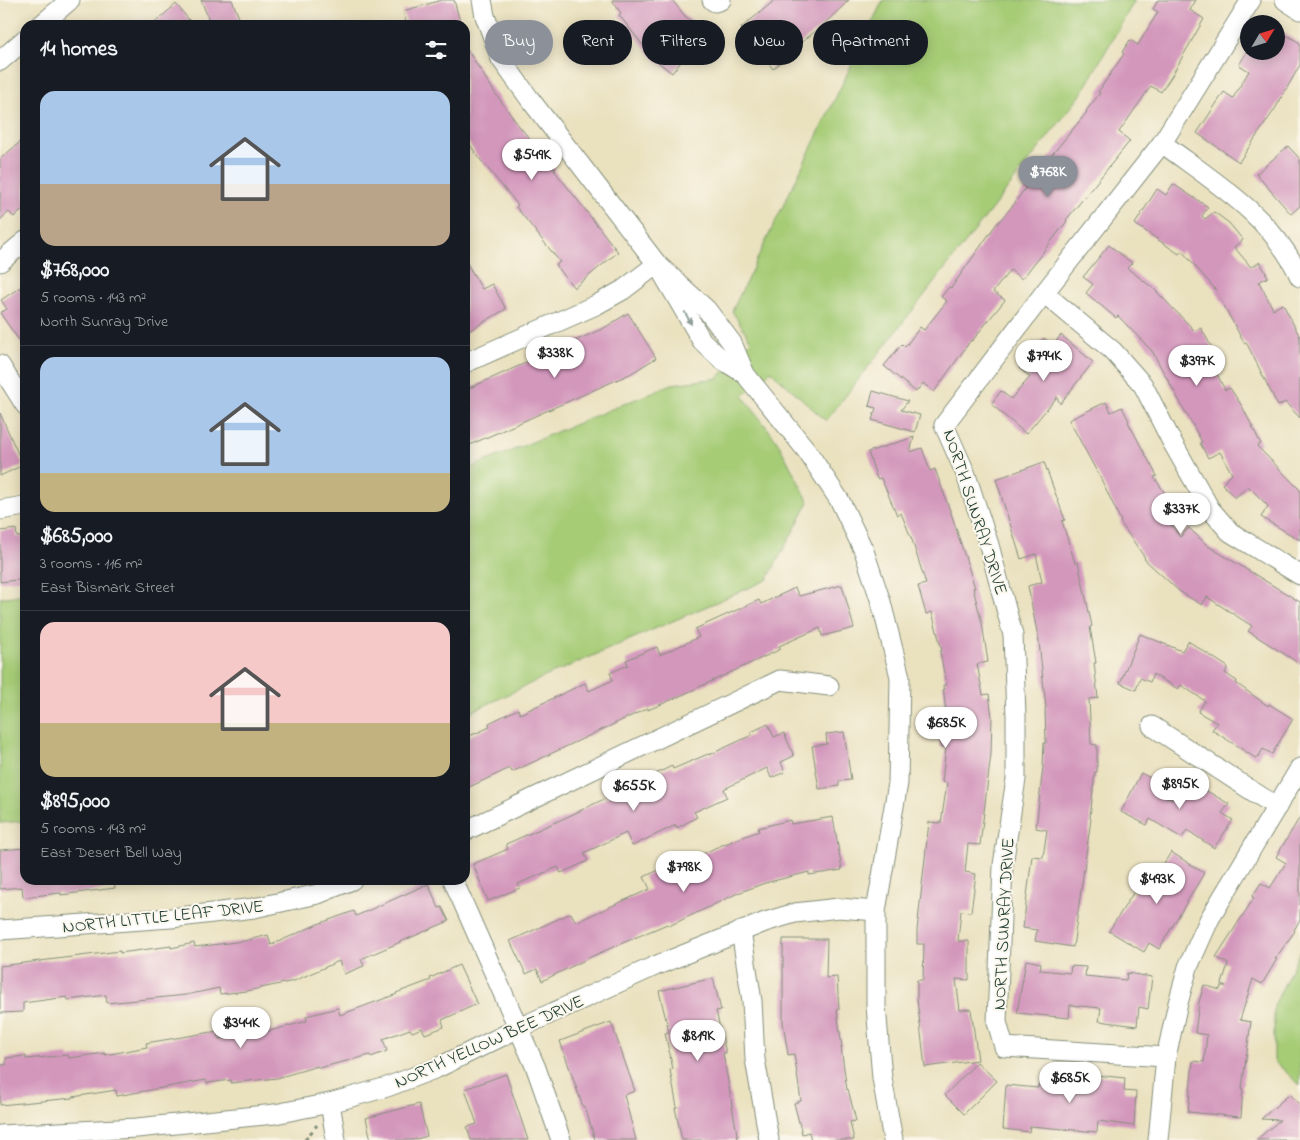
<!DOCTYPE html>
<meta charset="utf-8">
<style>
body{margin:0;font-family:"Indie Flower",sans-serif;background:#20242c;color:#f1f3f6;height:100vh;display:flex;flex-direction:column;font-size:19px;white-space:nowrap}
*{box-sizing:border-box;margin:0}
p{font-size:16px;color:#9ea1a6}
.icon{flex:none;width:28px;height:28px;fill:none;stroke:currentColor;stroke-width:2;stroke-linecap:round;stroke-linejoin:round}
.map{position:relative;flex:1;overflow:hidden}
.side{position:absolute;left:20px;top:20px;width:450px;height:865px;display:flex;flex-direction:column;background:#171b24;border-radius:15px;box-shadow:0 2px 12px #0003}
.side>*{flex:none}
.top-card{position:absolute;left:485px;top:20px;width:475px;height:45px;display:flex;gap:10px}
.needle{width:32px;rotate:52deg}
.tools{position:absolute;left:1240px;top:15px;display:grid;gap:10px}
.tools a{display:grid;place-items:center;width:45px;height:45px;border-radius:50%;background:#171b24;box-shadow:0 2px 12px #0003;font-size:25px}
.price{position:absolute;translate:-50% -42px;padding:0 11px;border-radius:18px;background:#fff;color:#222;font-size:16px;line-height:32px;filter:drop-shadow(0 1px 2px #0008)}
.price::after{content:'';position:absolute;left:50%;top:30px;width:15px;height:11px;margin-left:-8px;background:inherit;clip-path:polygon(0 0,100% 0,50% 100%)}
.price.active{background:#8c9099;color:#fff}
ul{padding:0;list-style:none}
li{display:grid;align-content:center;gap:10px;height:265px;padding:0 20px}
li+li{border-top:1px solid #363941}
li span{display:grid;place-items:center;height:155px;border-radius:15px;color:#555}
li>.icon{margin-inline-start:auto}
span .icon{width:90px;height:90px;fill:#fffc;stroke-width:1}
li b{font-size:21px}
h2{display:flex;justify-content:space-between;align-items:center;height:60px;padding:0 20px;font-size:21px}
.pill{padding:0 18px;border-radius:22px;background:#171b24;box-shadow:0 2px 12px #0003;font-size:18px;line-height:45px}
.pill.active{background:#8c9099;color:#fff}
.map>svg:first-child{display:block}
.green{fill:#a6cc76;stroke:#628455}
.building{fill:#d397bc}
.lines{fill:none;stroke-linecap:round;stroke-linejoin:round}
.street-casing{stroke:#848f7a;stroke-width:21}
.path{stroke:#848f7a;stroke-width:3;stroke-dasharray:4 4;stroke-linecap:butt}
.street{stroke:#fff;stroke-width:19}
.oneway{fill:#8f9e9a}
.labels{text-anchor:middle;stroke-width:4;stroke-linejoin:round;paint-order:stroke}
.street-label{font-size:18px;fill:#1f3d34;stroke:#fbf7ec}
</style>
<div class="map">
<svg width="1300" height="1140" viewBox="0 0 1300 1140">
<rect width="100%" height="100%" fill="#fbf7ec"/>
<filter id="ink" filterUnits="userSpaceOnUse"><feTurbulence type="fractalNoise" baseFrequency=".02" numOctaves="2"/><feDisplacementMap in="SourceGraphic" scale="10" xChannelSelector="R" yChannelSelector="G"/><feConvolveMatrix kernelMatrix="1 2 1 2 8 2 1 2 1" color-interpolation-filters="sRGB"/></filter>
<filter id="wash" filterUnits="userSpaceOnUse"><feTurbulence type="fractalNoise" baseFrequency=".0096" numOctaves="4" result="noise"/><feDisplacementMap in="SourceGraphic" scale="20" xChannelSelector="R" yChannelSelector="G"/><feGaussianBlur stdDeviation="1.12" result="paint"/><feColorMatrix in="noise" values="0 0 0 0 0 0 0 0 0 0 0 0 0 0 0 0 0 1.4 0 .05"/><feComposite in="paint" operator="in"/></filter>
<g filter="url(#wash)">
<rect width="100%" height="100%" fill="#eae1bf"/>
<!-- green -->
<g class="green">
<polygon points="883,0 1135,0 1080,96 826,421 771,371 743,396 777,441 809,502 767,580 542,678 465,715 465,470 672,384 718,378 751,341 732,311"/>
<polygon points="25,594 25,821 0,823 0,598"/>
<polygon points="1300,951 1300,1085 1274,1061 1274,1006"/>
</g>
<g id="blocks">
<!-- building -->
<g class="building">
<polygon points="201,0 232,0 242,25 211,25"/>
<polygon points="442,0 454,0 461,25 407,25 403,11"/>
<polygon points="612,0 672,0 685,16 705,32 672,73 653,58 619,15 621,13"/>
<polygon points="775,0 849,0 821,27 794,48 796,50 773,69 741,28"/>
<polygon points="1158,0 1196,0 1190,10 1204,19 1171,77 1161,92 1151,86 1119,132 1130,141 1066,220 1067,221 1022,279 1010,270 993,292 1005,300 972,341 971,340 934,392 923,383 916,392 884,366 902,344 905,347 920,327 924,330 947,301 941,297 949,287 951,288 995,226 1016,202 1015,202 1036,174 1087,112 1086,111 1100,93 1098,92 1124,54 1122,52 1130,40 1138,45 1158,12 1153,9"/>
<polygon points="176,4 193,25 152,25"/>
<polygon points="1276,29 1300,43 1300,65 1275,109 1239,162 1197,133 1224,92 1233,98 1249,71 1239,65 1247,51 1276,51"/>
<polygon points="465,46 495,93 519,126 556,170 554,170 618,252 574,288 556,265 560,262 516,207 518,205 474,152 475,152 465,138"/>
<polygon points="25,138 25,208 14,217 9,212 0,220 0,159"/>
<polygon points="1288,146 1300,159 1300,206 1291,214 1256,174"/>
<polygon points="1173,184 1208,207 1202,216 1205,219 1214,212 1229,223 1243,240 1234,247 1251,267 1260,262 1268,277 1259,282 1273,309 1283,304 1300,337 1300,418 1285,402 1278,406 1246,342 1244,343 1215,289 1182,251 1179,254 1135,224 1157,189 1166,195"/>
<polygon points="1109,245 1132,263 1127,268 1153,288 1195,331 1201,328 1215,353 1208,356 1225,390 1230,388 1242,406 1261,444 1257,446 1300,490 1300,540 1261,517 1268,506 1248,486 1235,498 1222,484 1232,474 1220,452 1208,458 1200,443 1202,442 1152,351 1118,316 1116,318 1086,293 1093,284 1083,277"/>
<polygon points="465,260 482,289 492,284 506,309 465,333"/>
<polygon points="25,284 25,349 0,313 7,309 1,300"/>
<polygon points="628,313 656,358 630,374 465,447 465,390 604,328"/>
<polygon points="1061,335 1093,362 1060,404 1057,397 1026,434 991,404 1001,391 1011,399 1030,377 1019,368 1044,338 1053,345"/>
<polygon points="873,391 908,401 901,410 920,415 915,432 872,420 876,408 869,406"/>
<polygon points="1106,402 1111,412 1122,407 1129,421 1128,422 1157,476 1154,477 1173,505 1163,513 1180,537 1189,528 1208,546 1300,602 1300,664 1248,631 1252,626 1207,597 1202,605 1179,591 1144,559 1145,558 1120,522 1121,521 1104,485 1069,420"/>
<polygon points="0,413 23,465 0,476"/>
<polygon points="914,437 910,452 922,448 930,471 935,469 953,519 975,588 973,588 982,623 988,662 977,664 983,695 989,694 992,717 991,754 980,845 968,844 965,872 976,874 971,912 961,911 958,941 969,941 969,980 956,979 960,1010 971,1009 978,1060 925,1067 917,999 917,980 923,980 924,944 917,944 917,930 929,822 941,823 947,783 942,782 946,747 940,747 940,732 948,732 943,685 946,685 940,651 942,651 932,612 926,614 918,586 926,584 912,540 901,513 897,515 881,478 877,479 868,452"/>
<polygon points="1044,462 1065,520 1062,521 1075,563 1078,562 1087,603 1092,626 1090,627 1096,663 1094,663 1098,698 1089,699 1091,744 1097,745 1097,772 1095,772 1090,818 1091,819 1073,947 1035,941 1037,930 1023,928 1032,856 1043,857 1047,830 1036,828 1043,767 1044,743 1046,743 1045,708 1046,708 1039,642 1028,586 1042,582 1036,554 1021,559 996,479"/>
<polygon points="16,529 17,537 25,536 25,579 0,582 0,531"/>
<polygon points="842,585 854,628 822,636 820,628 779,646 781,649 682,695 648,710 648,708 512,772 510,768 465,789 465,738 490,727 489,723 518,709 520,714 585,683 589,691 613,680 610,673 628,665 626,660 657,647 660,655 699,637 695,629 759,600 761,604 795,588 799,596"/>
<polygon points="1140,634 1182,651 1188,641 1228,667 1225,673 1237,681 1236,683 1268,706 1269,704 1293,719 1272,754 1263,749 1257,759 1212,730 1217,723 1198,712 1205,701 1181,685 1178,689 1153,674 1150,682 1140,678 1136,690 1120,683"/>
<polygon points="768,724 774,737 784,733 794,756 781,762 785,772 771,778 767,768 724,789 727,797 694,812 697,817 677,828 676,825 632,846 626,833 584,853 588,861 561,873 558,867 518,884 520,888 488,901 473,864 508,849 506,844 567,817 672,766 673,769 708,754 709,755 752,735 751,732"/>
<polygon points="844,732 851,780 839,781 839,786 819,789 812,746 827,744 826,734"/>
<polygon points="1141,773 1154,780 1150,788 1172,800 1185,778 1229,804 1222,813 1233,820 1214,848 1187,830 1182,838 1150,819 1147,825 1121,812"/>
<polygon points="833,817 842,870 809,875 809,872 765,883 738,893 669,926 667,924 597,954 542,981 537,969 526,974 510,941 571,913 576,922 650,889 644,877 673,863 675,867 717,847 759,831 758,828 790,820 791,824"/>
<polygon points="1300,817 1300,920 1294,930 1295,931 1275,959 1277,959 1262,984 1253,979 1240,1020 1251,1022 1242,1088 1243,1088 1241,1117 1188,1112 1193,1061 1204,1062 1207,1035 1195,1033 1199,1002 1204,985 1220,990 1221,986 1226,986 1222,984 1228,964 1216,957 1254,898 1252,897 1261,883 1270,888 1286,863 1276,857"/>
<polygon points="25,848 25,880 114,880 115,888 61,895 61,893 23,897 22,887 0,889 0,850"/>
<polygon points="1171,852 1204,873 1159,949 1149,943 1144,952 1109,931 1137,887 1143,891 1150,880 1153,881"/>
<polygon points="428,884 439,908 442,907 449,921 361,959 364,966 344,974 339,961 294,981 247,991 220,994 219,988 186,995 107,1003 106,995 68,1000 67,997 23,1003 23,1012 0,1013 0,966 120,951 120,953 171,946 171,948 194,943 195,947 244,941 268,935 271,945 318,924 354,911 356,916"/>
<polygon points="783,939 827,939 826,978 837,977 839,1010 837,1010 842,1047 841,1047 847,1090 848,1089 856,1121 850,1122 854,1140 811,1140 809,1132 802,1134 794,1103 801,1101 794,1054 788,1055 783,1022"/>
<polygon points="1026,960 1041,963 1040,970 1070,973 1071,966 1086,967 1085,976 1126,980 1127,973 1152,977 1148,1009 1139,1007 1137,1026 1099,1021 1101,1008 1070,1005 1069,1018 1017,1013"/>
<polygon points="459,965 477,1004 442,1020 444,1027 425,1034 422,1028 412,1032 410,1029 383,1039 387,1051 371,1057 370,1055 319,1068 318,1066 277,1078 231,1083 231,1080 207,1083 206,1080 117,1096 116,1090 73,1097 73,1098 0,1105 0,1065 6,1065 6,1058 26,1056 26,1059 68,1055 69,1058 105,1053 105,1055 147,1047 146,1043 218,1031 219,1039 255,1035 307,1021 306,1016 338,1008 340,1015 397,994 396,993 431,980 430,978"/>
<polygon points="713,978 721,1010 716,1011 726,1053 723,1053 738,1140 682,1140 675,1108 677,1107 670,1070 673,1069 665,1033 669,1032 659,991"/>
<polygon points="611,1022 635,1091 624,1095 636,1140 595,1140 585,1107 583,1107 560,1041"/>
<polygon points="977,1062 997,1081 964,1114 945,1095"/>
<polygon points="506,1074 528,1140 471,1140 467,1127 477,1124 465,1089"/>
<polygon points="1051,1074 1085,1077 1086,1074 1125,1078 1124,1091 1136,1092 1134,1126 1098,1121 1097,1132 1030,1126 1029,1132 1003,1129 1006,1085 1038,1088 1038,1085 1050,1086"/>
<polygon points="1290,1094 1299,1104 1300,1103 1300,1140 1256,1140 1280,1120 1261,1119"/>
<polygon points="419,1104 427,1136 413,1140 371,1140 366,1118"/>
</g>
</g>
</g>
<g filter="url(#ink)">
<use href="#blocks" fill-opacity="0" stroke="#848f7a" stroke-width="1"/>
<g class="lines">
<!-- street casing -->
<g class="street-casing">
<g id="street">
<polyline points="482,0 485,16 501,59 529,98 657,264 702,341 721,359 745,374"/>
<polyline points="712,0 715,2 721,0"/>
<polyline points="1285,0 1300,10"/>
<polyline points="41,25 70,0"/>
<polyline points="0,61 25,39"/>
<path d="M1162,143C1214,182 1272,216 1300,277"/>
<polyline points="0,262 25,241"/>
<polyline points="657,264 707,310 732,343 745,374 807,451 840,501 864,551 881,602 900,677 898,783 876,911 876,1006 882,1078 893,1140"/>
<polyline points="1044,293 1113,351 1143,385 1171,440 1210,509 1230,532 1300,575"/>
<polyline points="465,363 596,305 623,290 657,264"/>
<polyline points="0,365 25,405"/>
<polyline points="0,510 25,506"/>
<polyline points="1152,726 1277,807"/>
<polyline points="465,831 780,680 829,686"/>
<polyline points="453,880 536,1068 561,1140"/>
<polyline points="0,930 171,918 254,908 318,894 352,880"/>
<polyline points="741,931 752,1001 755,1059 769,1140"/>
<polyline points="1166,1057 1004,1047 997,1022 1003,865 1016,779 1016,716 1013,635 989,545 965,472 944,425 1044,293 1162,143 1251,0"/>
<polyline points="330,1103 336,1140"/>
<polyline points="0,1135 137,1128 275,1114 330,1103 387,1087 437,1068 519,1028 655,966 765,922 795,913 839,908 876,911"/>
<polyline points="1158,1140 1166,1057 1178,1003 1188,967 1210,918 1300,768"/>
</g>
</g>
<!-- path -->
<polyline class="path" points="305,1140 317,1125"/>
<!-- street -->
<use href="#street" class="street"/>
</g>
<!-- one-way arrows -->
<defs><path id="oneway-solid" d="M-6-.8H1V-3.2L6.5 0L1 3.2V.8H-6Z" transform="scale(1.25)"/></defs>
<use class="oneway" href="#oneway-solid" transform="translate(688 318) rotate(62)"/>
</g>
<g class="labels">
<!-- street labels -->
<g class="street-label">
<text transform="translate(976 512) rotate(72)" y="6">NORTH SUNRAY DRIVE</text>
<text transform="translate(163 916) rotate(-6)" y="6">NORTH LITTLE LEAF DRIVE</text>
<text transform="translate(1003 924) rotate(-87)" y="6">NORTH SUNRAY DRIVE</text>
<text transform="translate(489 1041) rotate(-24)" y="6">NORTH YELLOW BEE DRIVE</text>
</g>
</g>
</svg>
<div class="tools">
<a><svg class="needle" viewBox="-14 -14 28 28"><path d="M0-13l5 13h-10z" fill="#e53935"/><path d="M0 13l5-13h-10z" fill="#9ea1a6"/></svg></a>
</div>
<b class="price" style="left:532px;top:181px">$549K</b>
<b class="price active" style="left:1048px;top:198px">$768K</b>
<b class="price" style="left:555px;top:379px">$338K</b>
<b class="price" style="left:1044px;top:382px">$794K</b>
<b class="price" style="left:1197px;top:387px">$397K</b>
<b class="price" style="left:1181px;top:535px">$337K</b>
<b class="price" style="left:946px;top:749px">$685K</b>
<b class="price" style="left:1180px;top:810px">$895K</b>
<b class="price" style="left:634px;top:812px">$655K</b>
<b class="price" style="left:684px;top:893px">$798K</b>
<b class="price" style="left:1157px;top:905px">$493K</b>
<b class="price" style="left:241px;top:1049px">$344K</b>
<b class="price" style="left:698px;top:1062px">$819K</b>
<b class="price" style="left:1070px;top:1104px">$685K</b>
<div class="top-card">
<a class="pill active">Buy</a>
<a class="pill">Rent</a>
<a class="pill">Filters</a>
<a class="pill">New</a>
<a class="pill">Apartment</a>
</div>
<section class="side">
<h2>14 homes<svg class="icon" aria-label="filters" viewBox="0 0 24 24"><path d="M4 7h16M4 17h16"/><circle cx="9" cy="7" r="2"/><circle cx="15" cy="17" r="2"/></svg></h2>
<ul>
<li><span style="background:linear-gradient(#a9c7e8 60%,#b9a48a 0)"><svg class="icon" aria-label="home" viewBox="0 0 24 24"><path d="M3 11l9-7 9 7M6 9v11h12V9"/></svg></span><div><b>$768,000</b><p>5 rooms · 143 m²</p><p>North Sunray Drive</p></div></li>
<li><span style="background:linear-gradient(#a9c7e8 75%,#c2b280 0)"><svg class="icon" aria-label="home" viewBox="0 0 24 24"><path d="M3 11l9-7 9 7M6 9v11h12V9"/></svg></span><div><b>$685,000</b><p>3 rooms · 116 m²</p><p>East Bismark Street</p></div></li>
<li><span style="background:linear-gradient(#f6c9c9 65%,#c2b280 0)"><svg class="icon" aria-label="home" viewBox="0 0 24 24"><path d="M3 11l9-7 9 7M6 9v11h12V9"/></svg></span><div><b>$895,000</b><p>5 rooms · 143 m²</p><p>East Desert Bell Way</p></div></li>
</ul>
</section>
</div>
